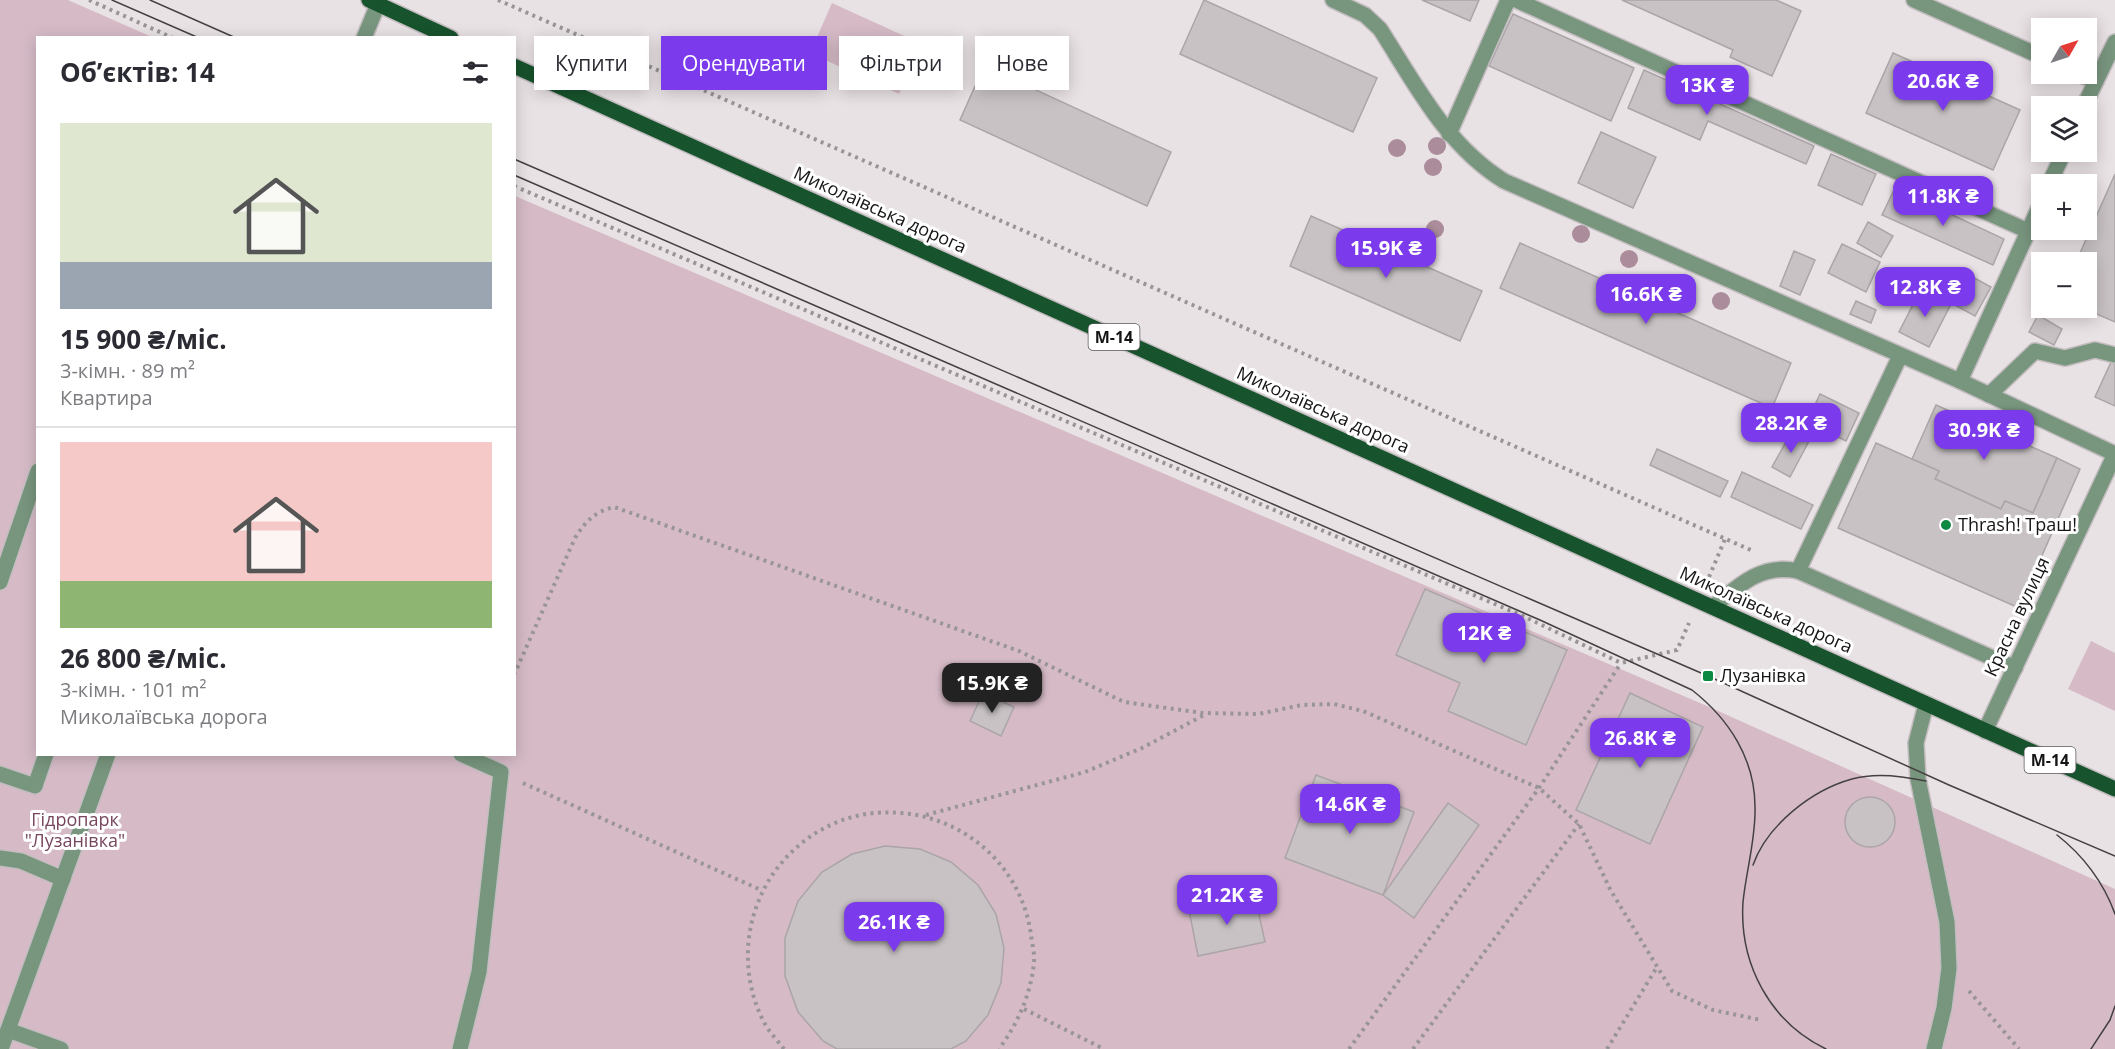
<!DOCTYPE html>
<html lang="uk">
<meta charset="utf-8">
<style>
body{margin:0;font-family:"Open Sans",sans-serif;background:#f2f2f3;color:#2b2b33;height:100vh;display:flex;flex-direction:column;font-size:22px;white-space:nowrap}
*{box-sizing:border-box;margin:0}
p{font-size:20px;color:#7c7c81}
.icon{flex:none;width:33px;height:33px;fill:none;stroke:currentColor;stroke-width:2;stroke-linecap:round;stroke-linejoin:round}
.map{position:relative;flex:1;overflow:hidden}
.details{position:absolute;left:36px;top:36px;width:480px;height:720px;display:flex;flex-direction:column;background:#fff;border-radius:0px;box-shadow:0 3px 15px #0003}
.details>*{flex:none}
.banner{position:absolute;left:534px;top:36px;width:570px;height:54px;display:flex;gap:12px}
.needle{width:39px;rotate:51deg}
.buttons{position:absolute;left:2031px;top:18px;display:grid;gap:12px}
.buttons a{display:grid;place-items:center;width:66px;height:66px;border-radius:0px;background:#fff;box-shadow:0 3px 15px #0003;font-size:30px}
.price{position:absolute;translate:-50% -51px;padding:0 14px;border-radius:12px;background:#7c3aed;color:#fff;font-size:20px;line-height:39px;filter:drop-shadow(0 2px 3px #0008)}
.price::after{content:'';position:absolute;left:50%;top:36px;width:18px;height:14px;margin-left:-9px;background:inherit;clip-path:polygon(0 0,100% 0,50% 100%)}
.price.selected{background:#222;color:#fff}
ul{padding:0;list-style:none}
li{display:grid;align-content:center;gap:12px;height:318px;padding:0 24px}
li+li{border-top:2px solid #e1e1e2}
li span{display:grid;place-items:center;height:186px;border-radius:0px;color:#555}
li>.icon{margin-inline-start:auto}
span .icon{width:108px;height:108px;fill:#fffc;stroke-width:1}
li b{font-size:26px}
h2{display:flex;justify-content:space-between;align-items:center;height:72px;padding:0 24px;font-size:26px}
.pill{padding:0 21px;border-radius:0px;background:#fff;box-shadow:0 3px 15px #0003;font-size:21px;line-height:54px}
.pill.selected{background:#7c3aed;color:#fff}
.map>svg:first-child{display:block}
.green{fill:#d6bbc7}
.building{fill:#c8c2c4;stroke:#aba5a8;stroke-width:1.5}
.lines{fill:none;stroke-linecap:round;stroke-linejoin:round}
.lane-casing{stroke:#c3bdc0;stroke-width:18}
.street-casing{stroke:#c3bdc0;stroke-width:18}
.primary-casing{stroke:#c3bdc0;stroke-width:18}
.path{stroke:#999497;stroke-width:4;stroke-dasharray:3 4.5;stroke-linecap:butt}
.lane{stroke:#78957e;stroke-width:15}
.street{stroke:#78957e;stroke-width:15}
.primary{stroke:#17532c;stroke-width:15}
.tram{stroke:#444142;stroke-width:1.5}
.tree{fill:#aa8c9b}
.poi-dot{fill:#0d8944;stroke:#fff;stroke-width:2}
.labels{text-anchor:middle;stroke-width:6;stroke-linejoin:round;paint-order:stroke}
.shield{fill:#fff;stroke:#5c5a5b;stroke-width:1.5}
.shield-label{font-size:16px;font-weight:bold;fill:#161415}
.street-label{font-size:18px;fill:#161415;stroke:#fff}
.poi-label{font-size:18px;fill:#161415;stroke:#fff;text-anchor:start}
.park-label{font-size:18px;fill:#77465f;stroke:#fff}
</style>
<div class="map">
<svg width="2115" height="1049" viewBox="0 0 2115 1049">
<rect width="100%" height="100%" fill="#e9e2e5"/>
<!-- green -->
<g class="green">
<polygon points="0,0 68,0 152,37 38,38 38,754 514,754 515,196 1707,706 2115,889 2115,1049 0,1049"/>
<polygon points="832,3 922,44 899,94 810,53"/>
<polygon points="2091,641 2115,653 2115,711 2068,689"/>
</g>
<!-- building -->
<g class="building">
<polygon points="1204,0 1377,78 1353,132 1180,54"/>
<polygon points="1422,0 1479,0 1470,21"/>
<polygon points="1622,0 1776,0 1801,11 1772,76 1730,57 1733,50"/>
<polygon points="1513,14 1634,68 1611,121 1489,66"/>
<polygon points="1893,53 2020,110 1993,170 1866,113"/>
<polygon points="984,66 1171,152 1147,206 960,120"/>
<polygon points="1644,70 1814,146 1806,164 1708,121 1700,140 1628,108"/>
<polygon points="1601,132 1656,157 1633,208 1578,183"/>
<polygon points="1831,154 1876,174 1862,205 1818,185"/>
<polygon points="2115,174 2115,322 2083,308 2086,308 2086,262 2076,262"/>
<polygon points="1895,188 2004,239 1993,265 1882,215"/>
<polygon points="1311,216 1482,291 1460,341 1290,266"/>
<polygon points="1868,222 1893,236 1881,257 1857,243"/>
<polygon points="1520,243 1791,363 1772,408 1500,288"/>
<polygon points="1842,244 1880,262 1866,292 1828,273"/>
<polygon points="1794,251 1815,260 1800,295 1780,286"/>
<polygon points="1967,274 1991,287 1975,316 1951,303"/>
<polygon points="1921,289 1951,304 1929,347 1899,332"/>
<polygon points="1856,301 1876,310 1871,323 1850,314"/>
<polygon points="2038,315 2062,329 2054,345 2029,332"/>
<polygon points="2111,362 2115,364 2115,406 2095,397"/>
<polygon points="1820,394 1859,413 1846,441 1807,422"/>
<polygon points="1936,405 2057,458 2033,513 2005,501 2001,509 1935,479 1939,471 1912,459"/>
<polygon points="1792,431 1809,441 1790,477 1772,467"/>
<polygon points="1876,443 1939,471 1935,479 2001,509 2005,501 2033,513 2057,458 2080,469 2019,608 1838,528"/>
<polygon points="1657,449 1728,481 1720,497 1650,465"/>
<polygon points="1742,472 1813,505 1801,529 1731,497"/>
<polygon points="1425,589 1567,650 1526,745 1448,711 1460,683 1396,655"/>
<polygon points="983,693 1014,707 1001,736 970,721"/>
<polygon points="1630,693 1703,727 1650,844 1576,810"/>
<polygon points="1316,775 1414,812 1383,895 1285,858"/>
<circle cx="1870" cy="822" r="25"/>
<polygon points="1448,803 1479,825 1414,918 1383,895"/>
<polygon points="885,846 920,849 951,862 978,885 996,914 1004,948 1001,983 988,1015 966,1041 951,1049 837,1049 823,1041 798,1012 785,976 785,938 798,901 822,872 852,854"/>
<polygon points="1255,896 1265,942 1198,956 1189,910"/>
</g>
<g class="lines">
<!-- lane casing -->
<g class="lane-casing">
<g id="lane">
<path d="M1333,0L1365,15L1380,29C1416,85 1446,145 1504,181L1960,381"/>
<polyline points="1516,0 2028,231"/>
<polyline points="364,38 378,4"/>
<polyline points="2096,81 2115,42"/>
<polyline points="1449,134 1508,0"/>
<polyline points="1989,395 2035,351 2065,358 2095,350 2115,355"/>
<polyline points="1798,571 1900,356"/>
<polyline points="0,582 38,471"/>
<path d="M1713,607C1739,585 1762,563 1798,571L2015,668"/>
<polyline points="1926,704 1916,743 1918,779 1947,922 1949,968 1944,1008 1934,1049"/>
<polyline points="0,774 35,786 46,754"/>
<polyline points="0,858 21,861 63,879"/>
<polyline points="8,1030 61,1049"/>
<polyline points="1,1049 108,754"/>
<polyline points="460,1049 479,972 501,772 461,754"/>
</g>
</g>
<!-- street casing -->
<g class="street-casing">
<g id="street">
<polyline points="1914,0 2042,57"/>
<polyline points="2078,74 2096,81 2084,106"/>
<polyline points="2049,184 2064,152"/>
<polyline points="2042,201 1960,381 2115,454"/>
<polyline points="1985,731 2115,454"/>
</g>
</g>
<!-- primary casing -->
<g class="primary-casing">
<g id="primary">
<polyline points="369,0 451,38"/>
<polyline points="514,66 2115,789"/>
</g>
</g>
<!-- path -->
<g class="path">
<polyline points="89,0 173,38"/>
<polyline points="498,0 1753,551"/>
<polyline points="514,186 1523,616 1621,663 1677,650 1689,623"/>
<polyline points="1709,577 1725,539"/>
<path d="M514,675L575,538C585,522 594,512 614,507L1019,651L1124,702L1203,713L1258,714L1302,705L1334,704L1363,711L1539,788L1579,824L1611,891L1672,991L1713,1010L1761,1020"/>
<polyline points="523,783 761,890"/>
<polyline points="926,815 1085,772 1142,748 1206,714"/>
<polyline points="1969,991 2019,1049"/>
<polyline points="1024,1009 1104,1049"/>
<path d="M784,1049C778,1041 770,1033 765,1024C747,992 743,949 754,914C764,881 783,856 811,836C838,818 868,810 901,813C967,818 1022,868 1031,935C1032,944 1035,954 1034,962C1031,994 1018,1023 999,1049"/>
<polyline points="1349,1049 1539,788 1621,663"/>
<polyline points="1413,1049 1579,824"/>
<polyline points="1607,1049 1657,967"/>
</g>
<!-- lane -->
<use href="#lane" class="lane"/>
<!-- street -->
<use href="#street" class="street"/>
<!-- primary -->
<use href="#primary" class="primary"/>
<!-- tram -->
<g class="tram">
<polyline points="112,0 199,38"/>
<polyline points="150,0 236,38"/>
<polyline points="514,159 1708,676 1949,785 2115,856"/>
<path d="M514,175L1540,620L1692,690C1729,719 1755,759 1755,807C1756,839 1746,871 1743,902C1739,964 1770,1022 1826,1049"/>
<path d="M2057,835C2083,855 2104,883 2115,914"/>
<path d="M1753,865C1767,825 1812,790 1852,779C1876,772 1903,776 1926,781"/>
<polyline points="2091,1049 2110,1020 2115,1006"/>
</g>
</g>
<!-- trees -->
<g class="tree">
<circle cx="1437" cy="146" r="9"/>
<circle cx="1397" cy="148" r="9"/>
<circle cx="1433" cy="167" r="9"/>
<circle cx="1435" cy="229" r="9"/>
<circle cx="1581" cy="234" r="9"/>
<circle cx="1629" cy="259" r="9"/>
<circle cx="1721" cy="301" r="9"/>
</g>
<!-- markers -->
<g class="poi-dot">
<circle cx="1946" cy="525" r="6"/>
<rect x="1702" y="670" width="12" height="12" rx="3"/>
</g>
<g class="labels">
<!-- shield labels -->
<g class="shield">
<rect x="1088.5" y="324" width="51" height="26" rx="4.5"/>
<rect x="2024.5" y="747" width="51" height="26" rx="4.5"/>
</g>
<g class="shield-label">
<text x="1114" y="343">М-14</text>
<text x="2050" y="766">М-14</text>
</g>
<!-- street labels -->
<g class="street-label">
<text transform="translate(880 210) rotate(24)" y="6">Миколаївська дорога</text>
<text transform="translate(1323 410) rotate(24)" y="6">Миколаївська дорога</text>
<text transform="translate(1766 610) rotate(24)" y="6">Миколаївська дорога</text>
<text transform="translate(2017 617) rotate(-65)" y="6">Красна вулиця</text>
</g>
<!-- poi labels -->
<g class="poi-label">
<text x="1958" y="531">Thrash! Траш!</text>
<text x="1720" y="682">Лузанівка</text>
</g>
<!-- park labels -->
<g class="park-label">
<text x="75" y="826">Гідропарк<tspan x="75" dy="21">"Лузанівка"</tspan></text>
</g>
</g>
</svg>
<div class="buttons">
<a><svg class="needle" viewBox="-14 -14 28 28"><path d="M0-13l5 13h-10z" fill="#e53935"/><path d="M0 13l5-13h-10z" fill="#7c7c81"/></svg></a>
<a><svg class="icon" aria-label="layers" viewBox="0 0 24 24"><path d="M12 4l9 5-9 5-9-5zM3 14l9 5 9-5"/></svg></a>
<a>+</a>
<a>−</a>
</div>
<b class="price" style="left:1943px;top:112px">20.6K ₴</b>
<b class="price" style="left:1707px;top:116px">13K ₴</b>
<b class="price" style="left:1943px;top:227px">11.8K ₴</b>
<b class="price" style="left:1386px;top:279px">15.9K ₴</b>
<b class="price" style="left:1925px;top:318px">12.8K ₴</b>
<b class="price" style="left:1646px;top:325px">16.6K ₴</b>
<b class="price" style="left:1791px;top:454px">28.2K ₴</b>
<b class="price" style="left:1984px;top:461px">30.9K ₴</b>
<b class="price" style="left:1484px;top:664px">12K ₴</b>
<b class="price selected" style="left:992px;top:714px">15.9K ₴</b>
<b class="price" style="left:1640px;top:769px">26.8K ₴</b>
<b class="price" style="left:1350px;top:835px">14.6K ₴</b>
<b class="price" style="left:1227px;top:926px">21.2K ₴</b>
<b class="price" style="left:894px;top:953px">26.1K ₴</b>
<div class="banner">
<a class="pill">Купити</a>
<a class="pill selected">Орендувати</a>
<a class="pill">Фільтри</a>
<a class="pill">Нове</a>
</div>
<section class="details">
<h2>Об’єктів: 14<svg class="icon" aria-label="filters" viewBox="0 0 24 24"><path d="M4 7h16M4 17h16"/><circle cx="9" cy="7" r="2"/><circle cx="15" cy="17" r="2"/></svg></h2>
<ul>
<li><span style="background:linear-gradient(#dfe7d0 75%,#9aa5b1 0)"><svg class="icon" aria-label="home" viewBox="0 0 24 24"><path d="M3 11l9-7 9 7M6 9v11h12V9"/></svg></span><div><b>15 900 ₴/міс.</b><p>3-кімн. · 89 m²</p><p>Квартира</p></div></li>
<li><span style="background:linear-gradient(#f6c9c9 75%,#8fb573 0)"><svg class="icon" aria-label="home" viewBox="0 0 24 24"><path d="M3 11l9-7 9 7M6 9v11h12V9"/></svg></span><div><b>26 800 ₴/міс.</b><p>3-кімн. · 101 m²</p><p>Миколаївська дорога</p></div></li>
</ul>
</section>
</div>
